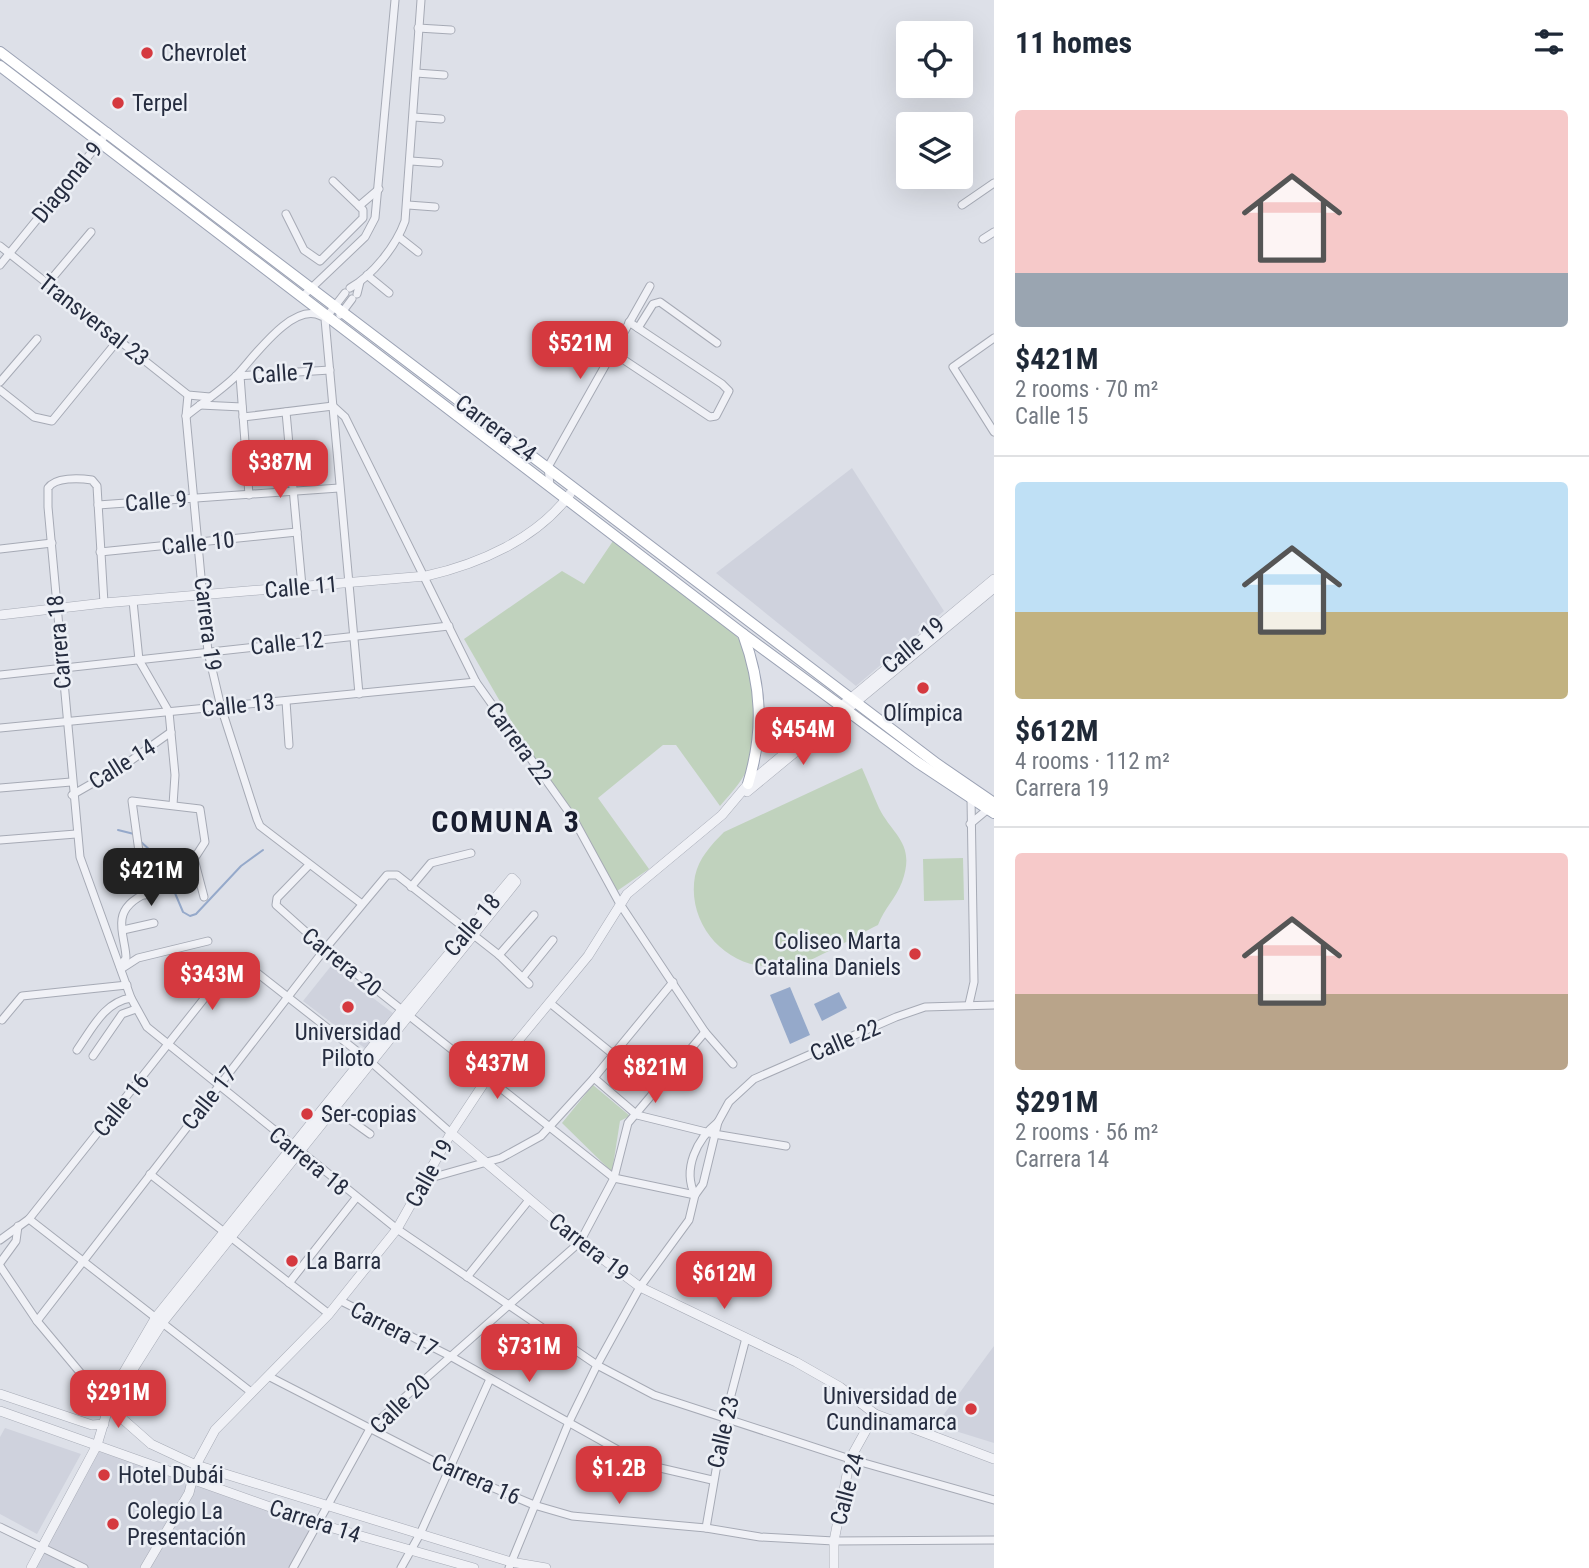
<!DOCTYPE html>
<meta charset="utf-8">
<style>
body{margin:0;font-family:"Roboto Condensed",sans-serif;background:#f6f6f7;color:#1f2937;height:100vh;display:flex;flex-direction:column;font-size:26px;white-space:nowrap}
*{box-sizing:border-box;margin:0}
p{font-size:23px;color:#747a83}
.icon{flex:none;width:38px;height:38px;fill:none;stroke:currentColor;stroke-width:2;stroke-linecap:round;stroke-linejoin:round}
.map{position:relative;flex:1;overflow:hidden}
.side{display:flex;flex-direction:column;background:#fff;width:595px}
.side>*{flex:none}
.tools{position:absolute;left:896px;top:21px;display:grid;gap:14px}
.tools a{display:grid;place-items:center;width:77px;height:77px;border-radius:7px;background:#fff;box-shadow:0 7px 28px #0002;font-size:35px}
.price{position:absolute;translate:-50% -60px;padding:0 16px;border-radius:14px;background:#d5393f;color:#fff;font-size:23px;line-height:46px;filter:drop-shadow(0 2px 4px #0008)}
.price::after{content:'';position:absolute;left:50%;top:42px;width:21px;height:16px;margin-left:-10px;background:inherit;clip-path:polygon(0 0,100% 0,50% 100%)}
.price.on{background:#222;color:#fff}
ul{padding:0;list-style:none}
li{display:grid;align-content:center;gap:14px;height:371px;padding:0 21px}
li+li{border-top:2px solid #e0e1e3}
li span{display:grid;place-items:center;height:217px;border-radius:7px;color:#555}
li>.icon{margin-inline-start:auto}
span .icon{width:126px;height:126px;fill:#fffc;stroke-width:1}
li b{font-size:30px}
h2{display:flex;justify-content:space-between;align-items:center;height:84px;padding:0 21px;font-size:30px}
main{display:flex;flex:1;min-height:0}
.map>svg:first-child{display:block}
.built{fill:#cfd2dd}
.green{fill:#c0d2bd}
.water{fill:#95a9ca}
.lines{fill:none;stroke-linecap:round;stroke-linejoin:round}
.stream{stroke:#95a9ca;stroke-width:2}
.minor-casing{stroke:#a6aab5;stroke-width:9}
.tertiary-casing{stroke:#a6aab5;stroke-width:10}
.primary-casing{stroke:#9ba2b4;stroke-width:12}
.minor{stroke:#f0f1f6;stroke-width:7}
.tertiary{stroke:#f0f1f6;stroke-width:9}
.primary{stroke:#fff;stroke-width:10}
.poi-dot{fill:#d5393f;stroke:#eceff5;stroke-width:2.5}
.labels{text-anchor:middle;stroke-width:5;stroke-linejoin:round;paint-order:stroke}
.poi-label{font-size:23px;fill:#252c3f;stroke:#eceff5;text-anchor:start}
.street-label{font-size:23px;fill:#252c3f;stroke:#eceff5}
.district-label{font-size:30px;font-weight:bold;letter-spacing:2px;fill:#181d2f;stroke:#eceff5}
</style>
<main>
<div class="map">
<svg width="994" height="1568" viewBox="0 0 994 1568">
<rect width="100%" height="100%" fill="#dde0e8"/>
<!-- built -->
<g class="built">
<polygon points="852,468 944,611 856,686 716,573"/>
<polygon points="331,966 394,1014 366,1049 303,1001"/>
<polygon points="994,1346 994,1443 936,1425 991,1350"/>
<polygon points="5,1428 81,1454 37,1534 0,1514 0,1437"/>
<polygon points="97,1446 315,1523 292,1568 31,1568"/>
</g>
<!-- green -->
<g class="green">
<path d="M613,541C649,568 708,604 737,637C757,660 761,728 752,757C747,776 733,791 720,806L676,745H663L598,798L649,869L617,891L571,810L532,757L464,639L562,571L584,584Z"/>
<path d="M862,768C868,781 873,795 879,808C893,836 916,843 902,882C896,898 884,909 878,925C857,935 811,963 791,967C787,968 780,966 775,966C728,970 686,925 695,876C699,858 711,845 724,832Z"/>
<polygon points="963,858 964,900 924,901 923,859"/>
<polygon points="593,1085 630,1116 620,1121 612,1172 562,1123"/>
</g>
<!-- water -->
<g class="water">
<polygon points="790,987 810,1035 790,1044 770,995"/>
<polygon points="839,992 847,1008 822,1021 814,1004"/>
</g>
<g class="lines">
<!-- stream -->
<g class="stream">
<polyline points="118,830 134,834"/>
<polyline points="140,841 152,852 169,881"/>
<polyline points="172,886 183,912 190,916 196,914 241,866 263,850"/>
</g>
<!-- minor casing -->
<g class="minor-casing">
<g id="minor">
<polyline points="418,28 451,30"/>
<polyline points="416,73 444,75"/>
<polyline points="414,117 441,119"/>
<polyline points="411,161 439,163"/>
<polyline points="333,181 359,206"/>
<polyline points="408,205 435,207"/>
<polyline points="962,205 994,183"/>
<polyline points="286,214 304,250 320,261 363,218 363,210 359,206 379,189"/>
<polyline points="399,237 418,252"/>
<polyline points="983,239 994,232"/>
<polyline points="0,246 188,395 210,397"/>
<polyline points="0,265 108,132"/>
<polyline points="367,275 389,293"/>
<polyline points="48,283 91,232"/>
<path d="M350,288C373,275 396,246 405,221L421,0"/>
<polyline points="345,293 325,319 359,694"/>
<polyline points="357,294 360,282"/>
<polyline points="303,296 365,237 375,218 395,0"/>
<polyline points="340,315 352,299"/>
<polyline points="638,328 653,304 660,302 717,343"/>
<polyline points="994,338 953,367 994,432"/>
<polyline points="612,352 710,417 716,416 729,391 722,384 629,322"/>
<polyline points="236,376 330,370"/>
<polyline points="240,376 249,495"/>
<polyline points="0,382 37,339"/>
<polyline points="0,390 34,417 52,421 119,339"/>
<polyline points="188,395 186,416 208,652 221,707 257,819 260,826 362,904"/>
<polyline points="200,405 242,407"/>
<polyline points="286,412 302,586"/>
<path d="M186,416C203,402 222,390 237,375C254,357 293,301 321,316"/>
<polyline points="243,417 333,406 345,417 476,682 573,818 620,904 705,1032 733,1064"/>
<polyline points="550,485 548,467 650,286"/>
<polyline points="98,505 339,488"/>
<polyline points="0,549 52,543"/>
<polyline points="100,552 297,532"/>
<polyline points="133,601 139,660 169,712 175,775 173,805"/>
<path d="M104,603L97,486L92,480C79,478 55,477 48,488V507L80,857L131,998L147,1027L397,1229L597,1365L654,1395L850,1459L994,1500"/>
<polyline points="0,675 449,626"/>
<polyline points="286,701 289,745"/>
<polyline points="0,728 476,682"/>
<polyline points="0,788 71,782"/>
<polyline points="72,795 126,764 171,732"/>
<polyline points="970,824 988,809"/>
<polyline points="0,840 76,834"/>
<polyline points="309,865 277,898 276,905 325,949 614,1178 695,1195"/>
<polyline points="411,887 431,863 471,853"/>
<polyline points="145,895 132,801 200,809 205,842 194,859 204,897"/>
<polyline points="123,930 154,923"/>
<polyline points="499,955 534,915"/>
<path d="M120,966L126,958C126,946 120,932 122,919C126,891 176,884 198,879"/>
<polyline points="121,969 138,958 208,941"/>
<polyline points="256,972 372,1063 451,1133"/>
<polyline points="523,977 553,940"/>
<polyline points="550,1003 657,1090"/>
<polyline points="969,1004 974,982 971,798"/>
<polyline points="2,1020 22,996 127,985"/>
<path d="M77,1050C92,1029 104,1002 131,998"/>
<polyline points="93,1056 122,1014 136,1009"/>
<polyline points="594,1078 637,1115 714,1134 786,1146"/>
<polyline points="335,1109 370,1134"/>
<polyline points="150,1174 329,1314"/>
<polyline points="427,1179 501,1158 541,1136 594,1078 673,982"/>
<path d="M695,1195C682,1169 697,1139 718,1122"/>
<polyline points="29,1219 251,1392"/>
<polyline points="0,1240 29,1219 234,961"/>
<polyline points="0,1263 16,1241 18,1226"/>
<polyline points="0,1266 37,1321 109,1407"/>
<polyline points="467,1277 529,1200"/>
<polyline points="289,1283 356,1198"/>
<polyline points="341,1301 450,1356 643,1464 712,1480"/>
<polyline points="37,1321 325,949 387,875 397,875 499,955 529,984"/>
<polyline points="268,1376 451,1470 534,1505 572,1516 706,1528 760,1537 834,1541 994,1540"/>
<polyline points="0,1527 84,1568"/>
<polyline points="706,1528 725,1418 746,1338"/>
<polyline points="293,1568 371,1427 580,1242 614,1178 628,1123 705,1032"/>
<polyline points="401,1568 420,1534 490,1379"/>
<polyline points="509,1568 569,1422 597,1365 640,1287 689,1220 695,1195 703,1184 718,1122 729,1102 754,1079 896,1017 925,1007 994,1005"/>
</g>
</g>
<!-- tertiary casing -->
<g class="tertiary-casing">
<g id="tertiary">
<path d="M0,615L104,603L426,576C479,564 537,539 570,494"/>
<polyline points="747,792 994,588"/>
<polyline points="451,1133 580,1242 640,1287 796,1362 840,1387 875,1414 994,1459"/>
<polyline points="0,1394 92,1425 104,1424"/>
<polyline points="109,1407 151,1444 196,1465 511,1562 546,1568"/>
<polyline points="0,1411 315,1523 474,1568"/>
<polyline points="31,1568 97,1445 114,1389 156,1317 401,1011 512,878 516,882 163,1322 109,1407"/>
<polyline points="145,1568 189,1493 196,1465 215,1430 329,1314 397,1229 451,1133 488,1077 588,956 627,894 722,815 748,784 994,579"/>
<polyline points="834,1568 834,1541 850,1459 875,1414"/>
</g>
</g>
<!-- primary casing -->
<g class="primary-casing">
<g id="primary">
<polyline points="0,52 937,764 994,803"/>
<polyline points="0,66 743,634 917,762 994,813"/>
<path d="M743,634C762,686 764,731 748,784"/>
</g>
</g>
<!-- minor -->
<use href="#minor" class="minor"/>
<!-- tertiary -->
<use href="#tertiary" class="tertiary"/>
<!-- primary -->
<use href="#primary" class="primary"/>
</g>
<!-- markers -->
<g class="poi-dot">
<circle cx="147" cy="53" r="7"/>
<circle cx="118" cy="103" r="7"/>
<circle cx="923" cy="688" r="7"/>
<circle cx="915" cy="954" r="7"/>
<circle cx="348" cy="1007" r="7"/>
<circle cx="307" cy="1114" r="7"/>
<circle cx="292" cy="1261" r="7"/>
<circle cx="971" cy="1409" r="7"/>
<circle cx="104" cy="1475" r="7"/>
<circle cx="113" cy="1524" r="7"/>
</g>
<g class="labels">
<!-- poi labels -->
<g class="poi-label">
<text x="161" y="61">Chevrolet</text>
<text x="132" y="111">Terpel</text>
<text x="923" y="721" text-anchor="middle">Olímpica</text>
<text x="901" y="949" text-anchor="end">Coliseo Marta<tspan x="901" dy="26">Catalina Daniels</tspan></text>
<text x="348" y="1040" text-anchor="middle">Universidad<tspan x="348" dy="26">Piloto</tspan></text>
<text x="321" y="1122">Ser-copias</text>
<text x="306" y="1269">La Barra</text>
<text x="957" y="1404" text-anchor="end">Universidad de<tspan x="957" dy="26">Cundinamarca</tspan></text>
<text x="118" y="1483">Hotel Dubái</text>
<text x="127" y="1519">Colegio La<tspan x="127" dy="26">Presentación</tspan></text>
</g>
<!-- street labels -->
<g class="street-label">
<text transform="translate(67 182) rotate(-51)" y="8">Diagonal 9</text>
<text transform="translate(94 320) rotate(38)" y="8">Transversal 23</text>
<text transform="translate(283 373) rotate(-4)" y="8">Calle 7</text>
<text transform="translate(496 428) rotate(37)" y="8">Carrera 24</text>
<text transform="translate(156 501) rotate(-4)" y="8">Calle 9</text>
<text transform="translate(198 543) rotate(-6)" y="8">Calle 10</text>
<text transform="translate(301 587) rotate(-5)" y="8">Calle 11</text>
<text transform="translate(208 624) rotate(83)" y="8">Carrera 19</text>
<text transform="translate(59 642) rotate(-95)" y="8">Carrera 18</text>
<text transform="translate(287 643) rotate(-6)" y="8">Calle 12</text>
<text transform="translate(913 645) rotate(-40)" y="8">Calle 19</text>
<text transform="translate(238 705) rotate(-6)" y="8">Calle 13</text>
<text transform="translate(519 743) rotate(54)" y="8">Carrera 22</text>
<text transform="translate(122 764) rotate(-32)" y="8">Calle 14</text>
<text transform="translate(472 925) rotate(-50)" y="8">Calle 18</text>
<text transform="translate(342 962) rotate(39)" y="8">Carrera 20</text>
<text transform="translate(845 1040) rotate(-23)" y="8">Calle 22</text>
<text transform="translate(209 1098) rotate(-52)" y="8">Calle 17</text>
<text transform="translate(121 1105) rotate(-51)" y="8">Calle 16</text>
<text transform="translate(309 1161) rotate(39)" y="8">Carrera 18</text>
<text transform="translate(429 1173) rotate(-61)" y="8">Calle 19</text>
<text transform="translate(589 1247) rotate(38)" y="8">Carrera 19</text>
<text transform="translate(394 1329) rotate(27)" y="8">Carrera 17</text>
<text transform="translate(400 1404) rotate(-44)" y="8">Calle 20</text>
<text transform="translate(723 1432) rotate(-77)" y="8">Calle 23</text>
<text transform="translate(476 1479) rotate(24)" y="8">Carrera 16</text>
<text transform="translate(847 1489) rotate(-75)" y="8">Calle 24</text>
<text transform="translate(315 1521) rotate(18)" y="8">Carrera 14</text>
</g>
<!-- district labels -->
<g class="district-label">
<text x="506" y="832">COMUNA 3</text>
</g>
</g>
</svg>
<div class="tools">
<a><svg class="icon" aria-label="locate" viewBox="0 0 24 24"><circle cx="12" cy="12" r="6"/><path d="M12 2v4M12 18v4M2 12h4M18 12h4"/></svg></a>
<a><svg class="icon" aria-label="layers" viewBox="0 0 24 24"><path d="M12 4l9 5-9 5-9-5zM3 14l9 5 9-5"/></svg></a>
</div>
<b class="price" style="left:580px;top:381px">$521M</b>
<b class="price" style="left:280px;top:500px">$387M</b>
<b class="price" style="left:803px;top:767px">$454M</b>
<b class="price on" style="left:151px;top:908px">$421M</b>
<b class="price" style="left:212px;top:1012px">$343M</b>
<b class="price" style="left:497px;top:1101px">$437M</b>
<b class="price" style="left:655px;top:1105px">$821M</b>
<b class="price" style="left:724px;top:1311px">$612M</b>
<b class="price" style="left:529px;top:1384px">$731M</b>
<b class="price" style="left:118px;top:1430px">$291M</b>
<b class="price" style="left:619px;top:1506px">$1.2B</b>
</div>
<section class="side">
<h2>11 homes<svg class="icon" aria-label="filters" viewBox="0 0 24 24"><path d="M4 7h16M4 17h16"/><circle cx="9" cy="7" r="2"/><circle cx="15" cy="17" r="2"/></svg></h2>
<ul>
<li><span style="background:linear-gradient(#f6c9c9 75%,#9aa5b1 0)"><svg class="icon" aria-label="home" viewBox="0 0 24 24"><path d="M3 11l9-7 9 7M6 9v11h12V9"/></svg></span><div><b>$421M</b><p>2 rooms · 70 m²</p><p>Calle 15</p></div></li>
<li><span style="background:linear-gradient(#bfe0f5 60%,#c2b280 0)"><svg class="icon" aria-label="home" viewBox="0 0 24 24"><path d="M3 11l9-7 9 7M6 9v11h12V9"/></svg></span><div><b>$612M</b><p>4 rooms · 112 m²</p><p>Carrera 19</p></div></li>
<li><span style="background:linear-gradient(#f6c9c9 65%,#b9a48a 0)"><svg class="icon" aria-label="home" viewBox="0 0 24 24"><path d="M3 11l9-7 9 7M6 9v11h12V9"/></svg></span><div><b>$291M</b><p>2 rooms · 56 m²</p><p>Carrera 14</p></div></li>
</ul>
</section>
</main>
